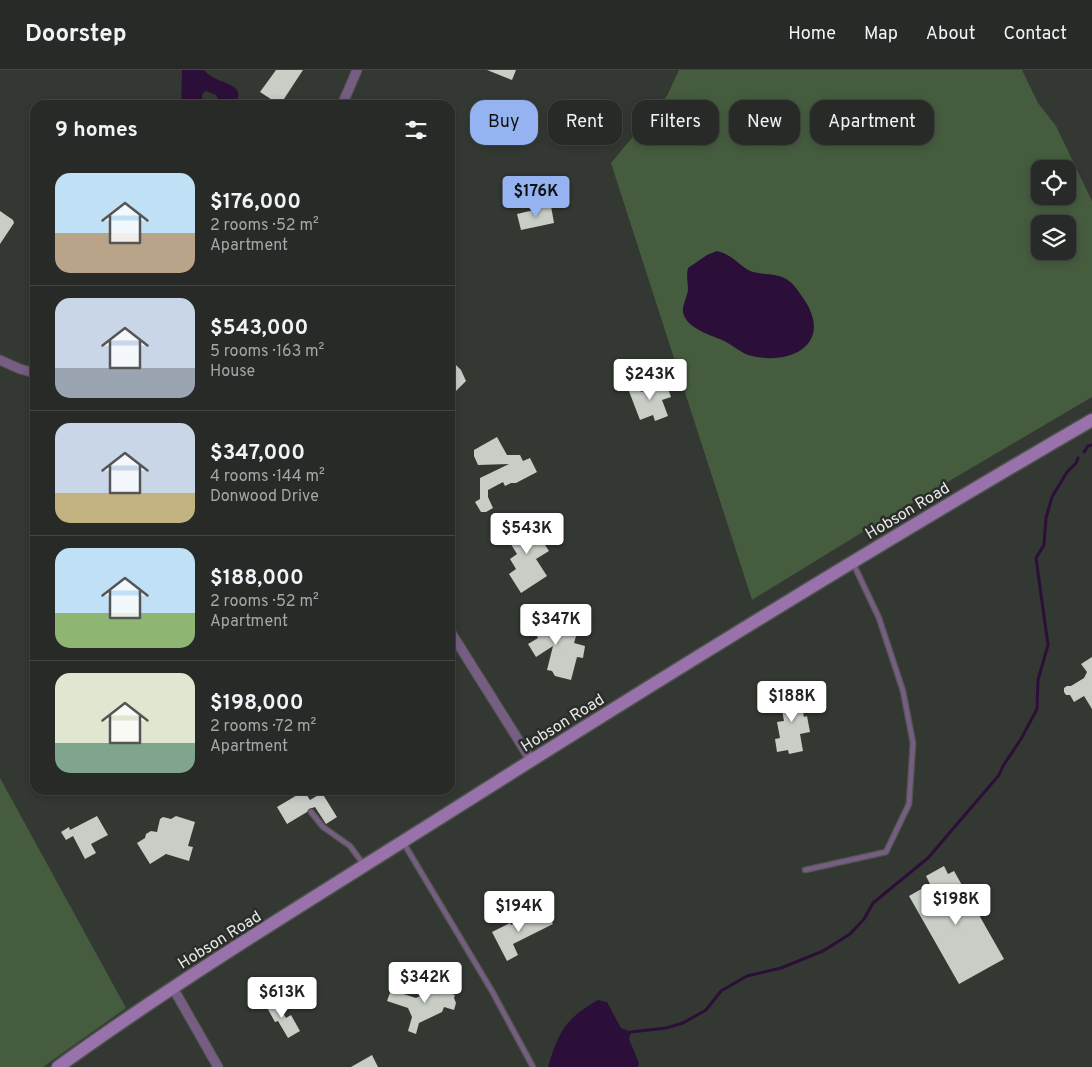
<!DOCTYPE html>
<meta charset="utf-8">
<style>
body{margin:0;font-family:Overpass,sans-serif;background:#2f322e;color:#f1f3f6;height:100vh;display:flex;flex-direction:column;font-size:19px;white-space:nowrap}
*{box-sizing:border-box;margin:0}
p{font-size:16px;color:#a4a7a7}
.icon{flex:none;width:28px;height:28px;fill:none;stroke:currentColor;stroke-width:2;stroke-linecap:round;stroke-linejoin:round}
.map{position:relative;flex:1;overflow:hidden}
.drawer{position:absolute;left:30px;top:30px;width:425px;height:695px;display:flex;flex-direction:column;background:#272a26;border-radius:15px;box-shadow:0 2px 8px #0003,0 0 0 1px #434643}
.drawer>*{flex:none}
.guide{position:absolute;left:470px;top:30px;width:475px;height:45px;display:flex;gap:10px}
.tools{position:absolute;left:1031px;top:90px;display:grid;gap:10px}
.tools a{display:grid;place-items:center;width:45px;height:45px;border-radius:10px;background:#272a26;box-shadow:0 2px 8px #0003,0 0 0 1px #434643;font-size:25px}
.price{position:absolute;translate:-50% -42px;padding:0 11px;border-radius:5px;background:#fff;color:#222;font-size:16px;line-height:32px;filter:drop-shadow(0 1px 2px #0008)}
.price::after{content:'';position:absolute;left:50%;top:30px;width:15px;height:11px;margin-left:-8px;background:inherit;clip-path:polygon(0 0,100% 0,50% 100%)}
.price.current{background:#95b2f1;color:#111}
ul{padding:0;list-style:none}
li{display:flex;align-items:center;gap:15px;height:125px;padding:0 25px}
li+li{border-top:1px solid #434643}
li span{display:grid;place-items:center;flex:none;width:140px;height:100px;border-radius:15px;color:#555}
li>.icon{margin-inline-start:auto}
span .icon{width:60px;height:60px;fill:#fffc;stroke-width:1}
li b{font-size:21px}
h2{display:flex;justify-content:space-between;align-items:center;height:60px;padding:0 25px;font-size:21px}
.chip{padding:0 18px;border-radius:15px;background:#272a26;box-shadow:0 2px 8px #0003,0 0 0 1px #434643;font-size:18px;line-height:45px}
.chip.current{background:#95b2f1;color:#111}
header{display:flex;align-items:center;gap:30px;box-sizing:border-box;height:70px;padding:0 25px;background:#272a26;border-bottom:1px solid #434643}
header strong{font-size:24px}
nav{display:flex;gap:28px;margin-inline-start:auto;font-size:18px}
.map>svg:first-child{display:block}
.green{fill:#455c3f;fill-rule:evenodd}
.water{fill:#2c0f38}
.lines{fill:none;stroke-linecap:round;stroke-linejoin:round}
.stream{stroke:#2c0f38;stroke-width:3}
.building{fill:#c8cdc6}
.service-casing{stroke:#51544f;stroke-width:7}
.minor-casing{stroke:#51544f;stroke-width:11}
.secondary-casing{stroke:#51544f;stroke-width:15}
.service{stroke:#765d82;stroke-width:4.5}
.minor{stroke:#765d82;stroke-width:9}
.secondary{stroke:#9972ac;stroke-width:12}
.labels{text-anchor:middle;stroke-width:5;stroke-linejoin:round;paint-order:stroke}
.street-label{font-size:16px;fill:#e7eae6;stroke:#2a2d29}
</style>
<header>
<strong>Doorstep</strong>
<nav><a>Home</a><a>Map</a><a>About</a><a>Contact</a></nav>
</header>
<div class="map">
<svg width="1092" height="997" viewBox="0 0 1092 997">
<rect width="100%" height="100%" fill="#343832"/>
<!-- green -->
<g class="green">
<path d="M679,0H1022L1038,33L1056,56L1092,131V327L861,463L752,530L611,93L667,26ZM1040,99H1068V126H1040ZM1040,154H1068V181H1040Z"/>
<polygon points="0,708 126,938 43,997 0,997"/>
</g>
<!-- water -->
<g class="water">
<path d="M182,0H204C215,15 251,12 234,35H216L218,29L216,25L206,21L203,23L202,27L204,35H181Z"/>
<path d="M717,181C734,185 742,199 753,202C763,205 780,203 789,211C794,214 798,221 801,225C835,270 796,296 752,286C741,284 732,274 722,270C710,265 685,257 683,242C682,236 687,227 688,220C688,212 686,206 688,198L707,185Z"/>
<path d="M598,930L607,932L621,958L631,962L629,969L639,993L638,997H548C559,961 565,949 598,930Z"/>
</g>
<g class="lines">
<!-- stream -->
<g class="stream">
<polyline points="1084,382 1088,376 1092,375"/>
<polyline points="631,962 666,958 683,953 706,940 721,921 747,906 781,898 823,881 850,864 864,849 873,833 928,788 999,705 1003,696 1021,669 1037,639 1038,610 1048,575 1036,488 1044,475 1046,448 1052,427 1067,402 1076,393 1078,388"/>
</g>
</g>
<!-- building -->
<g class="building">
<polygon points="276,0 303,0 280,35 260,22"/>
<polygon points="487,0 516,0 512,10"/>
<polygon points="501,49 518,55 513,69 496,63"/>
<polygon points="551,136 554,153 521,160 517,144"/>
<polygon points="0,141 13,150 14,153 0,174"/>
<polygon points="450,289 461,300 466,311 450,327"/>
<polygon points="637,312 641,322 666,313 671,327 662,330 668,346 655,351 653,345 640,350 627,316"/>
<polygon points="497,367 507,385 520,385 523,391 530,388 537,402 516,413 511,413 505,416 503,412 488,420 488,427 493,438 486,442 481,442 475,432 480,429 480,408 509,394 478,395 474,386 474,380"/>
<polygon points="525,449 534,463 536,462 540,467 544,464 549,472 545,475 549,481 536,489 547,506 521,523 509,504 516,499 510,489 517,484 504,463"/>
<polygon points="534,543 543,545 546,551 574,559 577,563 574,573 585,576 583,588 577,587 571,610 555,606 552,601 547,600 553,576 536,587 528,574 538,568 528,552 530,546"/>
<polygon points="1092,587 1092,639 1084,626 1074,632 1070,625 1066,625 1064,622 1064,618 1067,616 1071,616 1084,608 1087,602 1081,594"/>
<polygon points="799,620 804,647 807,646 810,662 800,664 803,681 789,684 788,680 777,682 775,669 780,668 777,652 784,651 779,623"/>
<polygon points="304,721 310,730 322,723 337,747 326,754 315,737 309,739 307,742 287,754 277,737"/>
<polygon points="97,746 108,765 91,774 96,783 85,789 73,766 66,770 61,762 69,757 70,760"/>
<polygon points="176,746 195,752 188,776 193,777 189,791 166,784 150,794 137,773 145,768 146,764 151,761 157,762 160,749 163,747 171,749"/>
<polygon points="944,796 948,804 954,801 1004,889 959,914 909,826 930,814 926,806"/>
<polygon points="546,842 553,854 513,874 518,885 507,891 492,862 510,853 511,855 520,850 522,853"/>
<polygon points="438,910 448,913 446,922 455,925 454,928 456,933 454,940 444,937 442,942 419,953 416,964 408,961 412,947 408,938 387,931 391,920 416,928 428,922 430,917 437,914"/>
<polygon points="275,928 286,948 291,945 300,961 288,968 278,951 275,952 265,934"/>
<polygon points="372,985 378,997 351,997"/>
</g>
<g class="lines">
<!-- service casing -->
<g class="service-casing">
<g id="service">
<polyline points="311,742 323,757 350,776 364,795"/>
<polyline points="403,772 492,921 533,997"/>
<polyline points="805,800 886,782 909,734 913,673 903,621 879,548 853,493"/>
</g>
</g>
<!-- minor casing -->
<g class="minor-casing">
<g id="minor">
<polyline points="342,35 357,0"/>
<polyline points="0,290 20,299 35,303"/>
<polyline points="450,561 531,690"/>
<polyline points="173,918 218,997"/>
</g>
</g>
<!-- secondary casing -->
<g class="secondary-casing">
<path id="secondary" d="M58,997C184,906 317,826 448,743C661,608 875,476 1092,350"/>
</g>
<!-- service -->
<use href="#service" class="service"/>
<!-- minor -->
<use href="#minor" class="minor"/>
<!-- secondary -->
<use href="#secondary" class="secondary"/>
</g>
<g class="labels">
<!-- street labels -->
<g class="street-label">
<text transform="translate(907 440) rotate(-31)" y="6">Hobson Road</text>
<text transform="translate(562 652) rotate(-32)" y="6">Hobson Road</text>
<text transform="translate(219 869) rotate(-32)" y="6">Hobson Road</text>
</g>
</g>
</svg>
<div class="tools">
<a><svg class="icon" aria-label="locate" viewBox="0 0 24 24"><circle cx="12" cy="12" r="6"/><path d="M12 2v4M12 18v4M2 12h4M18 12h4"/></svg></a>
<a><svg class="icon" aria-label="layers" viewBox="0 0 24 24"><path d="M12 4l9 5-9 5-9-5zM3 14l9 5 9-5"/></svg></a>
</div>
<b class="price current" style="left:536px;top:148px">$176K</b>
<b class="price" style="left:650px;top:331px">$243K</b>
<b class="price" style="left:527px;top:485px">$543K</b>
<b class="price" style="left:556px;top:576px">$347K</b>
<b class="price" style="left:792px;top:653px">$188K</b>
<b class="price" style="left:956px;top:856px">$198K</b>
<b class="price" style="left:519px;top:863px">$194K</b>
<b class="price" style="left:425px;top:934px">$342K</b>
<b class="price" style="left:282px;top:949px">$613K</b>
<div class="guide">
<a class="chip current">Buy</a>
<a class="chip">Rent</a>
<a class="chip">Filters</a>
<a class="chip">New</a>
<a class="chip">Apartment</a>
</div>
<section class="drawer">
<h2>9 homes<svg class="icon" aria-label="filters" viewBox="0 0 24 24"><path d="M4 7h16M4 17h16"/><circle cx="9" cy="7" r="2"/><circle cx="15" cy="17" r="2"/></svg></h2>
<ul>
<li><span style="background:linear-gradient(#bfe0f5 60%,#b9a48a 0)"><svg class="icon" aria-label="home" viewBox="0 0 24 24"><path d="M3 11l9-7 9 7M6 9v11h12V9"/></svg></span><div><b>$176,000</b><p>2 rooms · 52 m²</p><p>Apartment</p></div></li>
<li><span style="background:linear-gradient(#c9d6e8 70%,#9aa5b1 0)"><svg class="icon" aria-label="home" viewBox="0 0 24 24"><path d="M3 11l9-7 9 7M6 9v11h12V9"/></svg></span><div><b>$543,000</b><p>5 rooms · 163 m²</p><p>House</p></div></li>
<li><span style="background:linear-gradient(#c9d6e8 70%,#c2b280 0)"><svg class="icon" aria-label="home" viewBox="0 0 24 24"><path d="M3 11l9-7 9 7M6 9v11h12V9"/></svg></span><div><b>$347,000</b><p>4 rooms · 144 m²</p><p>Donwood Drive</p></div></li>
<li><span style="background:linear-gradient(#bfe0f5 65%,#8fb573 0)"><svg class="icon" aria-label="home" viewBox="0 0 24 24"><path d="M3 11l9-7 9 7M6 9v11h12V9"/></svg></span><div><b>$188,000</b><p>2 rooms · 52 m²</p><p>Apartment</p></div></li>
<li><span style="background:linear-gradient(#dfe7d0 70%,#7fa58c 0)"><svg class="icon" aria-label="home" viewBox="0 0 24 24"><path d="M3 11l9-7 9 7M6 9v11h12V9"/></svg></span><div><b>$198,000</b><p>2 rooms · 72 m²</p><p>Apartment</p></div></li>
</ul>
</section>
</div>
